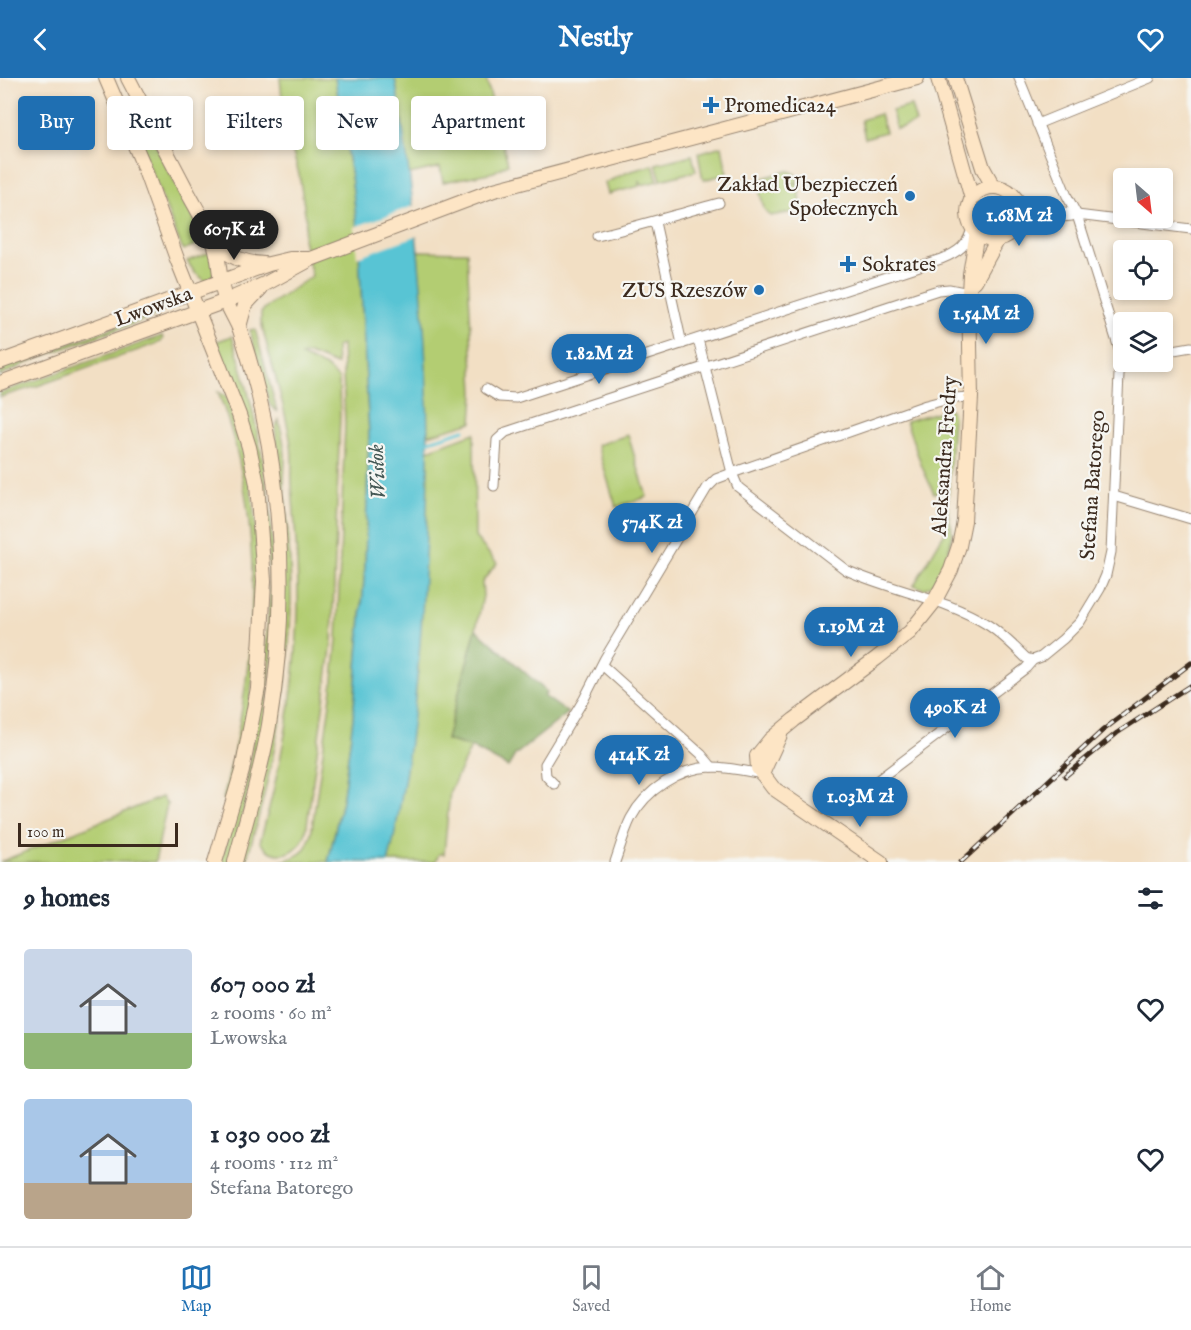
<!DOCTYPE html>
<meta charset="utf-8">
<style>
body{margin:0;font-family:"IM FELL English",serif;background:#f6f6f7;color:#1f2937;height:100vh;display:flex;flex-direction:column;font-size:22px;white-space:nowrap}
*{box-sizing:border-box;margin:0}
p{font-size:20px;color:#747a83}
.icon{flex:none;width:33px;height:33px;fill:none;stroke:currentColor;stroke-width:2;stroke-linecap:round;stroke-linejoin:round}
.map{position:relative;height:784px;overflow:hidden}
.panel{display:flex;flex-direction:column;background:#fff;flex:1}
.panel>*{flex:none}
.banner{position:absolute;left:18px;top:18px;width:600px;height:54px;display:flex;gap:12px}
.needle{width:39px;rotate:152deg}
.buttons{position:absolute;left:1113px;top:90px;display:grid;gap:12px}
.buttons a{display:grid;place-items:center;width:60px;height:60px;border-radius:6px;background:#fff;box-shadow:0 3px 9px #0003;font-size:30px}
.scale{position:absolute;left:18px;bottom:15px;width:160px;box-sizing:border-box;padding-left:6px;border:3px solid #3b2a1e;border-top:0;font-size:16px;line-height:21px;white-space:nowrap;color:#3b2a1e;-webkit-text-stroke:4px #f6f6f2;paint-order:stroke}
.price{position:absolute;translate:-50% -51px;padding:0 14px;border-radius:21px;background:#1f6fb2;color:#fff;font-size:20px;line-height:39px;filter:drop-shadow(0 2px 3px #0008)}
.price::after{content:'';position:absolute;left:50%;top:36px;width:18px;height:14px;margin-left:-9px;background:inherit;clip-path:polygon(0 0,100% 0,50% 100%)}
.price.selected{background:#222;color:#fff}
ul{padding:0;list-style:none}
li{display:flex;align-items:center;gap:18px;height:150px;padding:0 24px}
li span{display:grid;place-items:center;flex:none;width:168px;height:120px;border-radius:6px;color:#555}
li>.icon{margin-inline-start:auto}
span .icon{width:72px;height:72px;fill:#fffc;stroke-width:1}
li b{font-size:26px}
h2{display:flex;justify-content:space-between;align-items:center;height:72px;padding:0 24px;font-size:26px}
.tag{padding:0 21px;border-radius:6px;background:#fff;box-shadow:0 3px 9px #0003;font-size:21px;line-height:54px}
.tag.selected{background:#1f6fb2;color:#fff}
header{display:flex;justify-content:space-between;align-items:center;height:78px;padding:0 24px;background:#1f6fb2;color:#fff;font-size:27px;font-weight:700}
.tabs{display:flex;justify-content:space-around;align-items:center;height:84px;border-top:2px solid #e0e1e3;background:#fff;font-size:16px;color:#747a83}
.tabs a{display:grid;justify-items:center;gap:3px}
.tabs .selected{color:#1f6fb2}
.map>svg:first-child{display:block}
.green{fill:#b3cd72;stroke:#777c48;stroke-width:1.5}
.forest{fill:#8eb064;stroke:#646d41;stroke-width:1.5}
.water{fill:#59c4d4;stroke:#4a7779;stroke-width:1.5}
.pier{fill:#f2dfc4}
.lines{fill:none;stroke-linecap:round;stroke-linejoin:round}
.stream{stroke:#59c4d4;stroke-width:3}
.street-casing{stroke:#968471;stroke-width:11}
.secondary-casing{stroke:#968471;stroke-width:16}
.street{stroke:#fff;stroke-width:9}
.secondary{stroke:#fde5c5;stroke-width:14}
.rail-casing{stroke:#3b2a1e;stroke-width:5}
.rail{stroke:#f6f6f2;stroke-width:3;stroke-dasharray:9;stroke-linecap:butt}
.poi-dot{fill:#1f6fb2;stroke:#f6f6f2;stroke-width:2}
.labels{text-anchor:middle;stroke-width:4.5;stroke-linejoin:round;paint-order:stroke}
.poi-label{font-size:21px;fill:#3b2a1e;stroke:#f6f6f2;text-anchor:start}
.street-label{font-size:21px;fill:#3b2a1e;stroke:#f6f6f2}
.water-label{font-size:22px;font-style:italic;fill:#445855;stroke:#f6f6f2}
</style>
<header><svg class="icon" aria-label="back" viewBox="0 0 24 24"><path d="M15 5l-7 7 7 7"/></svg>Nestly<svg class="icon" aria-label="heart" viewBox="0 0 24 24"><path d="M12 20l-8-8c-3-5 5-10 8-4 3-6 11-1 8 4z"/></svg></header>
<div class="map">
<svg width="1191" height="784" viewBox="0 0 1191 784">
<rect width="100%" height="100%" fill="#f6f6f2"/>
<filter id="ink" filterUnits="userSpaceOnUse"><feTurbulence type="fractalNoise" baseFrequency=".0167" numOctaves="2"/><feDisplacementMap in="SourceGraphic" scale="12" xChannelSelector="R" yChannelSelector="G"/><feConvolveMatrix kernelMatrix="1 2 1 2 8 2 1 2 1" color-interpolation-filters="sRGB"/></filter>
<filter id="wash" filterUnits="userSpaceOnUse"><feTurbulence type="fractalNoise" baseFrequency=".008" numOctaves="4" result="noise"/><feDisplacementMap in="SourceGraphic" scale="24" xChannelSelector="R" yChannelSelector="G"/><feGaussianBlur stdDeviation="1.35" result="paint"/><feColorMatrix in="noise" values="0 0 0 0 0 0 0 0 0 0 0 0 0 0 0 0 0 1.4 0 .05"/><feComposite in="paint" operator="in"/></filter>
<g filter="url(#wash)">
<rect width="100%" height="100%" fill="#f2dfc4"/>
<!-- green -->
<g class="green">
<path d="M280,0H335L352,105L358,156L369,355L365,489L353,641L343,718L328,784H279C298,778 305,777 311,757L332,611L337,562L345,346L342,267L336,269L337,287L309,276L301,278L326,289L339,301L340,337L332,564L306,754C299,778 274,784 260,764C281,689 296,613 298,535C299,492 295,450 292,408C291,394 293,380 291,367C285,325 270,284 261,243V235L265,230L312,198L303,161L306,141L299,96L280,30L283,29Z"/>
<polygon points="395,0 486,0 508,86 494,94 443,104 440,89 409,96"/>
<polygon points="131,19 205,163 183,172 123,23"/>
<polygon points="911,28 916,45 896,51 892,33"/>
<polygon points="880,36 885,54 865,60 861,42"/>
<polygon points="722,68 727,96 703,102 698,75"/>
<polygon points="692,77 696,93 661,102 656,86"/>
<polygon points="653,87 658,103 642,107 640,104 640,108 608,116 605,105 628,94"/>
<path d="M787,93C795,93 797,98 798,104L791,106L790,103L787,104L788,107L798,105L801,126L794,134L770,138L764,131L758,106L763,100Z"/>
<path d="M996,121C1006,123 1009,130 1008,140L1000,148L990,149L982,143L980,133L984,125Z"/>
<polygon points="418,173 467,174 474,315 472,344 428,357"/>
<polygon points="211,174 214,191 213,199 206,203 195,195 187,183"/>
<polygon points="154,235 155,238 37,280 0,298 0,290"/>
<polygon points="255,251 277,333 270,327 250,252"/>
<polygon points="162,258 163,261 161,264 37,308 0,319 0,315"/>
<path d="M232,258C273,386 284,509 264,642C256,690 242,737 229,784H221L249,688L266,579L270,513L266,433L215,264Z"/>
<path d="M218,314L226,318C236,348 247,379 251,411C265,508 257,626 228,720L223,721C257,588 269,444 218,314Z"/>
<polygon points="948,331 951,332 953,340 948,423 945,422 946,412 934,415 922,389 906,343"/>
<path d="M279,342C281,354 285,366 285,378C285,387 284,396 284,405C288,454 293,502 290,551C286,631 268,707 246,784H241L272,657L280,383L275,350Z"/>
<polygon points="474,355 475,459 497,485 482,504 483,518 476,551 446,662 471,669 450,713 444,776 439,776 435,784 388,784 407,684 418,592 428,372"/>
<polygon points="628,357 647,419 616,429 597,367"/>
<path d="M944,429H948C947,442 952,444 952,453C953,467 939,494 932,507L924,511L914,507L948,449L943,445Z"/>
<polygon points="162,719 167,726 155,784 0,784"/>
</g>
<!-- forest -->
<polygon class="forest" points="476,551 547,614 544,618 568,635 515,677 508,689 471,669 446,662"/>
<!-- water -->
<path class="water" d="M335,0H395C415,119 427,240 428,361C429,419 425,479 422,537C418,599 412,661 401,722C397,743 394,764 388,784H328L343,718L353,641L365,489L369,355L358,156L352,105Z"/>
<!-- pier -->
<polygon class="pier" points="416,127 419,157 357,179 354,149"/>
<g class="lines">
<!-- stream -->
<polyline class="stream" points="426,364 464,352"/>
</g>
</g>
<g filter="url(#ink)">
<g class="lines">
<!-- street casing -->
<g class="street-casing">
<g id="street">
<polyline points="1037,46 1150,0"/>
<polyline points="1018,123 1077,137 1191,151"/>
<polyline points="655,144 682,266"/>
<polyline points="1017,147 1040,141 1072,138"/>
<path d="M597,158C638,148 678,136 719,125"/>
<path d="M698,261L732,395L738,409L846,492C892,513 945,520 988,547C1002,556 1014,568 1026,580L1033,582"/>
<polyline points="1162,274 1191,269"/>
<path d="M486,311L499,319L516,320L941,181C957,175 969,167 972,149"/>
<polyline points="494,408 497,362 506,354 938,212 949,211 969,215"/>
<polyline points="1114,418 1191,441"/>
<polyline points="602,587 701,676 712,689"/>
<polyline points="554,706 546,698 545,686 584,621 605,580 707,410 716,401 732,395 926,327 953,320 971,319"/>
<polyline points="857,721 874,705 1026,590 1033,582 1041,579 1063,561 1080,544 1100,511 1106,497 1111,474 1120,274 1077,137 1067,118 1019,0"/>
<path d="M615,784C620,770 624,754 631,740C646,712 679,690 711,689C728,689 745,693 762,696"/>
</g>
</g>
<!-- secondary casing -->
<g class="secondary-casing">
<g id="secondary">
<polyline points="106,0 142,84 177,181 239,337 249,369 257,406 264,503 258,610 242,693 215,784"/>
<path d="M128,0C148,38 167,75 187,113C196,130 207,147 214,165C221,183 218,205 226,223C230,233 236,242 240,252C282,377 291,517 269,647C261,694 247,739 235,784"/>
<polyline points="938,0 972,121"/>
<polyline points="955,0 983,90 993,108"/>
<circle cx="994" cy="135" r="26"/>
<path d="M215,166C231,179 243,185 264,186"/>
<polyline points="975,203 998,161"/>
<polyline points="239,249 245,227 261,210"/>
<polyline points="0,284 269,186 290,181 309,181"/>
<polyline points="0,305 226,223 267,205 311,181 494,112 917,0"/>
<polyline points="762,696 780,657"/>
<polyline points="881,784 773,710 758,690 757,678 770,662 794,642 877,580 910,554 934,524 951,492 959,468 964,443 971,319 969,215 970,196 977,154"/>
</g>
</g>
<!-- street -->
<use href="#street" class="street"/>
<!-- secondary -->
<use href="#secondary" class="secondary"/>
<!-- rail casing -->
<g class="rail-casing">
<g id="rail">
<polyline points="1065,698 1117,655 1191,607"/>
<polyline points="961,784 1102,653 1191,585"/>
</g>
</g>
<!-- rail -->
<use href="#rail" class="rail"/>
</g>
</g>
<!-- markers -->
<g class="poi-dot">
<path d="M708 18h6v6h6v6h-6v6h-6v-6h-6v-6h6z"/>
<circle cx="910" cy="118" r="6"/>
<path d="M845 177h6v6h6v6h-6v6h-6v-6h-6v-6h6z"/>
<circle cx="759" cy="212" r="6"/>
</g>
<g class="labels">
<!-- poi labels -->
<g class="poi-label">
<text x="724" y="34">Promedica24</text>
<text x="898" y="113" text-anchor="end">Zakład Ubezpieczeń<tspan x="898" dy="24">Społecznych</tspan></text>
<text x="862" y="193">Sokrates</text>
<text x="747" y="219" text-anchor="end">ZUS Rzeszów</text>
</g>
<!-- street labels -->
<g class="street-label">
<text transform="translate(153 228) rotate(-20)" y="7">Lwowska</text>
<text transform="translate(944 378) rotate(-86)" y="7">Aleksandra Fredry</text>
<text transform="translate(1092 407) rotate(-86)" y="7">Stefana Batorego</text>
</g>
<!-- water labels -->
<g class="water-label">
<text transform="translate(376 394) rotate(-93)" y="8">Wisłok</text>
</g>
</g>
</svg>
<div class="buttons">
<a><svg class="needle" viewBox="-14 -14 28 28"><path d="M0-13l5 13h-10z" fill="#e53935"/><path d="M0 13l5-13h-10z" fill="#747a83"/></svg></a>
<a><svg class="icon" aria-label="locate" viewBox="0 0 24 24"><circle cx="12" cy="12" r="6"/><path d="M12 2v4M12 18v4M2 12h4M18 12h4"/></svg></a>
<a><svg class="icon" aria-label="layers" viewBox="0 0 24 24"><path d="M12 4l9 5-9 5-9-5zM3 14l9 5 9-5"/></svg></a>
</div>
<div class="scale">100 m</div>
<b class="price" style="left:1019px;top:169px">1.68M zł</b>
<b class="price selected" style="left:234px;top:183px">607K zł</b>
<b class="price" style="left:986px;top:267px">1.54M zł</b>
<b class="price" style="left:599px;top:307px">1.82M zł</b>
<b class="price" style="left:652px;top:476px">574K zł</b>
<b class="price" style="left:851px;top:580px">1.19M zł</b>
<b class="price" style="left:955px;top:661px">490K zł</b>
<b class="price" style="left:639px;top:708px">414K zł</b>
<b class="price" style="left:860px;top:750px">1.03M zł</b>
<div class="banner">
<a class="tag selected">Buy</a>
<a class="tag">Rent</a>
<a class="tag">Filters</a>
<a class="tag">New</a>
<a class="tag">Apartment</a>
</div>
</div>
<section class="panel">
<h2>9 homes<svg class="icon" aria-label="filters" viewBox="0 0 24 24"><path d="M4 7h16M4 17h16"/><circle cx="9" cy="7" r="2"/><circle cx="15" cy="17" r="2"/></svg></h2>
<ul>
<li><span style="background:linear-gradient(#c9d6e8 70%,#8fb573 0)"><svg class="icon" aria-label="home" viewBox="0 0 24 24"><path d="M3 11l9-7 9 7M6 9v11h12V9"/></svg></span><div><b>607 000 zł</b><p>2 rooms · 60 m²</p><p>Lwowska</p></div><svg class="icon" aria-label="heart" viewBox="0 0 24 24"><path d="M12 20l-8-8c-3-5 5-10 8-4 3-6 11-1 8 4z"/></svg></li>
<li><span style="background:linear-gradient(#a9c7e8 70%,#b9a48a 0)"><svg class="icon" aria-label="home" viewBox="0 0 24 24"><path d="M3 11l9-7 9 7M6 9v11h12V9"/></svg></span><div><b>1 030 000 zł</b><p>4 rooms · 112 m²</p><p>Stefana Batorego</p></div><svg class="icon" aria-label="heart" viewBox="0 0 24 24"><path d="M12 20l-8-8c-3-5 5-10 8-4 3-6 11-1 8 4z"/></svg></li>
</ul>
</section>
<nav class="tabs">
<a class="selected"><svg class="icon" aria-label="map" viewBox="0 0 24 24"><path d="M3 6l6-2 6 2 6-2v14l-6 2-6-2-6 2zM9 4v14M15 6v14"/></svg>Map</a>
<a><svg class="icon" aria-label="saved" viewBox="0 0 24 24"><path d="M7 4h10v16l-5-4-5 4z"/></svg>Saved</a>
<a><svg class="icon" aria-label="home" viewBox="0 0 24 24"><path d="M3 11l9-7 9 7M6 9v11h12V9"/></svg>Home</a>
</nav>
